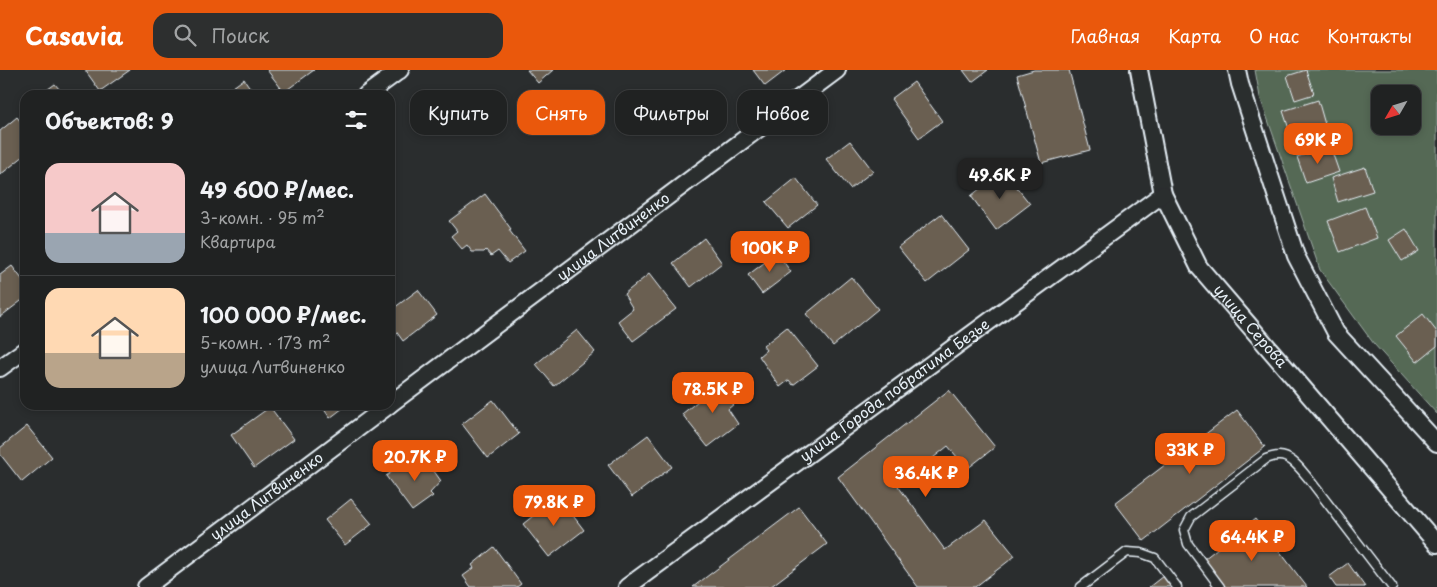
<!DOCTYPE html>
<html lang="ru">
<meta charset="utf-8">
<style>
body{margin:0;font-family:"Playpen Sans",sans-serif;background:#2d2f2f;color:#f1f3f6;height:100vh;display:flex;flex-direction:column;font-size:19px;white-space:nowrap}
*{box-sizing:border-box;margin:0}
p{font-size:16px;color:#a2a4a5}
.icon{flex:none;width:28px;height:28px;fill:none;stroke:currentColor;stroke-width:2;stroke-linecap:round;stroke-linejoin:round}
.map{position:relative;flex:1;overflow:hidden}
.panel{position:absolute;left:20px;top:20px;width:375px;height:320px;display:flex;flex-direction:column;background:#202222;border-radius:15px;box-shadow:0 2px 8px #0003,0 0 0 1px #3d3f40}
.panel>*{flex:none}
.hud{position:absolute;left:410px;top:20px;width:475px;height:45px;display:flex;gap:10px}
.needle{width:32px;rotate:231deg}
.tools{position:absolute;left:1371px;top:15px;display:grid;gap:10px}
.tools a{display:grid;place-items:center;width:50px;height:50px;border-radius:10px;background:#202222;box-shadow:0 2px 8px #0003,0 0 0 1px #3d3f40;font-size:25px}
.price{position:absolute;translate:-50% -42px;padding:0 11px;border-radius:10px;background:#ea580c;color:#fff;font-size:16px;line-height:32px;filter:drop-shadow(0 1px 2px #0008)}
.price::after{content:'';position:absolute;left:50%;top:30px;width:15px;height:11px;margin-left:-8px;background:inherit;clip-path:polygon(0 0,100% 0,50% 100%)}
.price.active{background:#222;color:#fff}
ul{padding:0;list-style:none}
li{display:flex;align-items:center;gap:15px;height:125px;padding:0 25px}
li+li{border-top:1px solid #3d3f40}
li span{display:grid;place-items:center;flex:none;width:140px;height:100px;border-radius:15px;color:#555}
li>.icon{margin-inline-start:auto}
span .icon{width:60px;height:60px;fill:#fffc;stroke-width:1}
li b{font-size:21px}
h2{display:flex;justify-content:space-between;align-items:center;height:60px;padding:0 25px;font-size:21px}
.pill{padding:0 18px;border-radius:15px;background:#202222;box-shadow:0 2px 8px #0003,0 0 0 1px #3d3f40;font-size:18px;line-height:45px}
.pill.active{background:#ea580c;color:#fff}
header{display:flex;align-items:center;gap:30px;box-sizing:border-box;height:70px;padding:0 25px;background:#ea580c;color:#fff}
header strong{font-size:24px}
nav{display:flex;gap:28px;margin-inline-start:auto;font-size:18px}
.search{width:350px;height:45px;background:#2d2f2f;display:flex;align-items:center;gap:12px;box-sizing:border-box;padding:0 18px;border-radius:15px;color:#a2a4a5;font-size:19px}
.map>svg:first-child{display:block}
.green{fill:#556954;stroke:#9eada6;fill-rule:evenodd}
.building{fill:#6a5f51;stroke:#e8f1f8}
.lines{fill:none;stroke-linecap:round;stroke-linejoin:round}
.service-casing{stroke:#e8f1f8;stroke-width:11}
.minor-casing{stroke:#e8f1f8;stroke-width:20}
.service{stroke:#2a2d2e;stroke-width:8}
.minor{stroke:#2a2d2e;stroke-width:16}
.labels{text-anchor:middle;stroke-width:4;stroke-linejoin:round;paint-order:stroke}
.street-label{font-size:15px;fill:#e8f1f8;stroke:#2a2d2e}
</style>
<header>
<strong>Casavia</strong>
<div class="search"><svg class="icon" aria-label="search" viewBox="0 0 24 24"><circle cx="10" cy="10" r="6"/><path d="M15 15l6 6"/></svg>Поиск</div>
<nav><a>Главная</a><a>Карта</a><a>О нас</a><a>Контакты</a></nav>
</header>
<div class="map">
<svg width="1437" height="517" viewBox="0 0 1437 517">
<rect width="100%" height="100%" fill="#2a2d2e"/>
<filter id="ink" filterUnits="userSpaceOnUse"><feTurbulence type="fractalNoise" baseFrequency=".02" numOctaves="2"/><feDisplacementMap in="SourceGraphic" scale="10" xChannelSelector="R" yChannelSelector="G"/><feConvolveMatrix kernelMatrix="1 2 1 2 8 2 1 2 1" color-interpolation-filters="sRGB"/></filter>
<g filter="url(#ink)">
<!-- green -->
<path class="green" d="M1255,0H1437V344L1374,274L1320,200L1260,27ZM1380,24H1412V56H1380Z"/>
<!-- building -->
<g class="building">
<polygon points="85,0 130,0 100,21"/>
<polygon points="267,0 314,0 284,22"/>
<polygon points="527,0 553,0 538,13"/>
<polygon points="753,0 786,0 765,16"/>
<polygon points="963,0 988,0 972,12"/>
<polygon points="1034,0 1069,0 1090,80 1041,93 1017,5"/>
<polygon points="1306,0 1314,24 1295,30 1287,6"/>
<polygon points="244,9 255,25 222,25"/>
<polygon points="914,12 942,51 919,68 891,29"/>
<polygon points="55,14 64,25 40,25"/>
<polygon points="1318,30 1326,58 1292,68 1283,41"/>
<polygon points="17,47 25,57 25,85 0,105 0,61"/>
<polygon points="850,71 873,101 850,119 826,89"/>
<polygon points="1330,76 1339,102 1306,113 1297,87"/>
<polygon points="1365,97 1373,121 1338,132 1331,108"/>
<polygon points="1003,100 1030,134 996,160 971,126"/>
<polygon points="796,108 817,135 788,158 766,132"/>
<polygon points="485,124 511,159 509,160 525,181 508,193 498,181 491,186 486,180 484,182 472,182 467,175 462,179 451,166 457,161 449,151"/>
<polygon points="1365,137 1377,168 1340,182 1328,151"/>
<polygon points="941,144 969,180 927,213 898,177"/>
<polygon points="1406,159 1419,181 1402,191 1389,170"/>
<polygon points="704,168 722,193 691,217 673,193"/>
<polygon points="777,183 791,202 762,224 748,205"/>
<polygon points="12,196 25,213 25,228 0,247 0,205"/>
<polygon points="649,204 676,239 633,271 618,251 633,239 624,224"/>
<polygon points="851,207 878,239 833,276 806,244"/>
<polygon points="418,220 437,245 403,271 390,253 390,241"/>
<polygon points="1423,244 1437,262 1437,276 1417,292 1396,266"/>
<polygon points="787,257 818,296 793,315 789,310 780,317 759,286 766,280 763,276"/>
<polygon points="577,260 595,282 554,316 536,294"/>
<polygon points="725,309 740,329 728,339 738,354 708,377 682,344"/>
<polygon points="949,320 995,377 967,399 948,376 898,416 945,480 986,450 1015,486 975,517 918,517 838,407"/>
<polygon points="493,330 519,364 488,388 462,354"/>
<polygon points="321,335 347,335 330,348"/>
<polygon points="270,337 294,369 254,398 231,365"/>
<polygon points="1237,340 1265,377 1144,471 1115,433"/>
<polygon points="27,356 52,387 22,412 0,384 0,378"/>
<polygon points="648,365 672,397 632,427 608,395"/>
<polygon points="424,387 441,411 430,423 433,426 412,441 386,406 407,391 411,397"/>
<polygon points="558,426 584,460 549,487 523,454"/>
<polygon points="351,429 372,454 345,475 325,450"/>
<polygon points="799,437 827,474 770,517 693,517"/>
<polygon points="1255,449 1307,517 1225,517 1204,489"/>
<polygon points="494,477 521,514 517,517 471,517 463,506 474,498 472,495"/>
<polygon points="1348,493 1365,517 1336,517 1329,507"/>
<polygon points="1163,506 1171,517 1149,517"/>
</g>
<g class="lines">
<!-- service casing -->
<g class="service-casing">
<g id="service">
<polyline points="1081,517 1127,482 1141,483 1155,488 1177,517"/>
<path d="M1220,517L1188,474L1184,460L1191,447L1266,389C1269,388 1274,386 1278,386C1291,385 1301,400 1309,409L1392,517"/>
</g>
</g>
<!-- minor casing -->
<g class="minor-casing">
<g id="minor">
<path id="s1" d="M1139,0L1163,124L1199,197L1437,474"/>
<polyline points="1237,0 1240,14 1296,186 1336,263 1437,373"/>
<polyline points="366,25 400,0"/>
<polyline points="0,298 25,280"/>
<path id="s2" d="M390,334L837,0"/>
<path id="s3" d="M146,517L389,335"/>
<path id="s4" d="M627,517L1163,124"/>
</g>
</g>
<!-- service -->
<use href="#service" class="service"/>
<!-- minor -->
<use href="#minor" class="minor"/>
</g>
</g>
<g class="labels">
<!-- street labels -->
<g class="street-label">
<text dy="5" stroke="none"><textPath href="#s2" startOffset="279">улица Литвиненко</textPath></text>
<text dy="5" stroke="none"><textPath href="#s1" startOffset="286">улица Серова</textPath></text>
<text dy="5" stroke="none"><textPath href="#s4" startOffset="332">улица Города побратима Безье</textPath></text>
<text dy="5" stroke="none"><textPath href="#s3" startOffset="151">улица Литвиненко</textPath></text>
</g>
</g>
</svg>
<div class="tools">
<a><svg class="needle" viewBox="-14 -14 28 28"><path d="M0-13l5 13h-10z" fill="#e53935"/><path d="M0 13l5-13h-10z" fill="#a2a4a5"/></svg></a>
</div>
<b class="price" style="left:1318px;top:95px">69K ₽</b>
<b class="price active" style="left:1000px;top:130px">49.6K ₽</b>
<b class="price" style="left:770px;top:203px">100K ₽</b>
<b class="price" style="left:713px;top:344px">78.5K ₽</b>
<b class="price" style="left:1190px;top:405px">33K ₽</b>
<b class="price" style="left:415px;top:412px">20.7K ₽</b>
<b class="price" style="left:926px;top:428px">36.4K ₽</b>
<b class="price" style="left:554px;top:457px">79.8K ₽</b>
<b class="price" style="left:1252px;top:492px">64.4K ₽</b>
<div class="hud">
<a class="pill">Купить</a>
<a class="pill active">Снять</a>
<a class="pill">Фильтры</a>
<a class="pill">Новое</a>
</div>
<section class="panel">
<h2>Объектов: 9<svg class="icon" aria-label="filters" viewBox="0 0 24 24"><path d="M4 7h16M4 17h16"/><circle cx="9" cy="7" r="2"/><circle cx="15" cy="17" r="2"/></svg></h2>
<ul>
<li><span style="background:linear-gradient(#f6c9c9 70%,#9aa5b1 0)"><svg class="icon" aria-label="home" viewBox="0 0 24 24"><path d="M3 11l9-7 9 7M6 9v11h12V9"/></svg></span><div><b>49 600 ₽/мес.</b><p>3-комн. · 95 m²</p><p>Квартира</p></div></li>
<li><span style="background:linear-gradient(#ffd9b3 65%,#b9a48a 0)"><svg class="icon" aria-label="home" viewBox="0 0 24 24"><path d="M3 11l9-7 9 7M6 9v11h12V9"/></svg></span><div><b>100 000 ₽/мес.</b><p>5-комн. · 173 m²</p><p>улица Литвиненко</p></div></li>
</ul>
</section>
</div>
